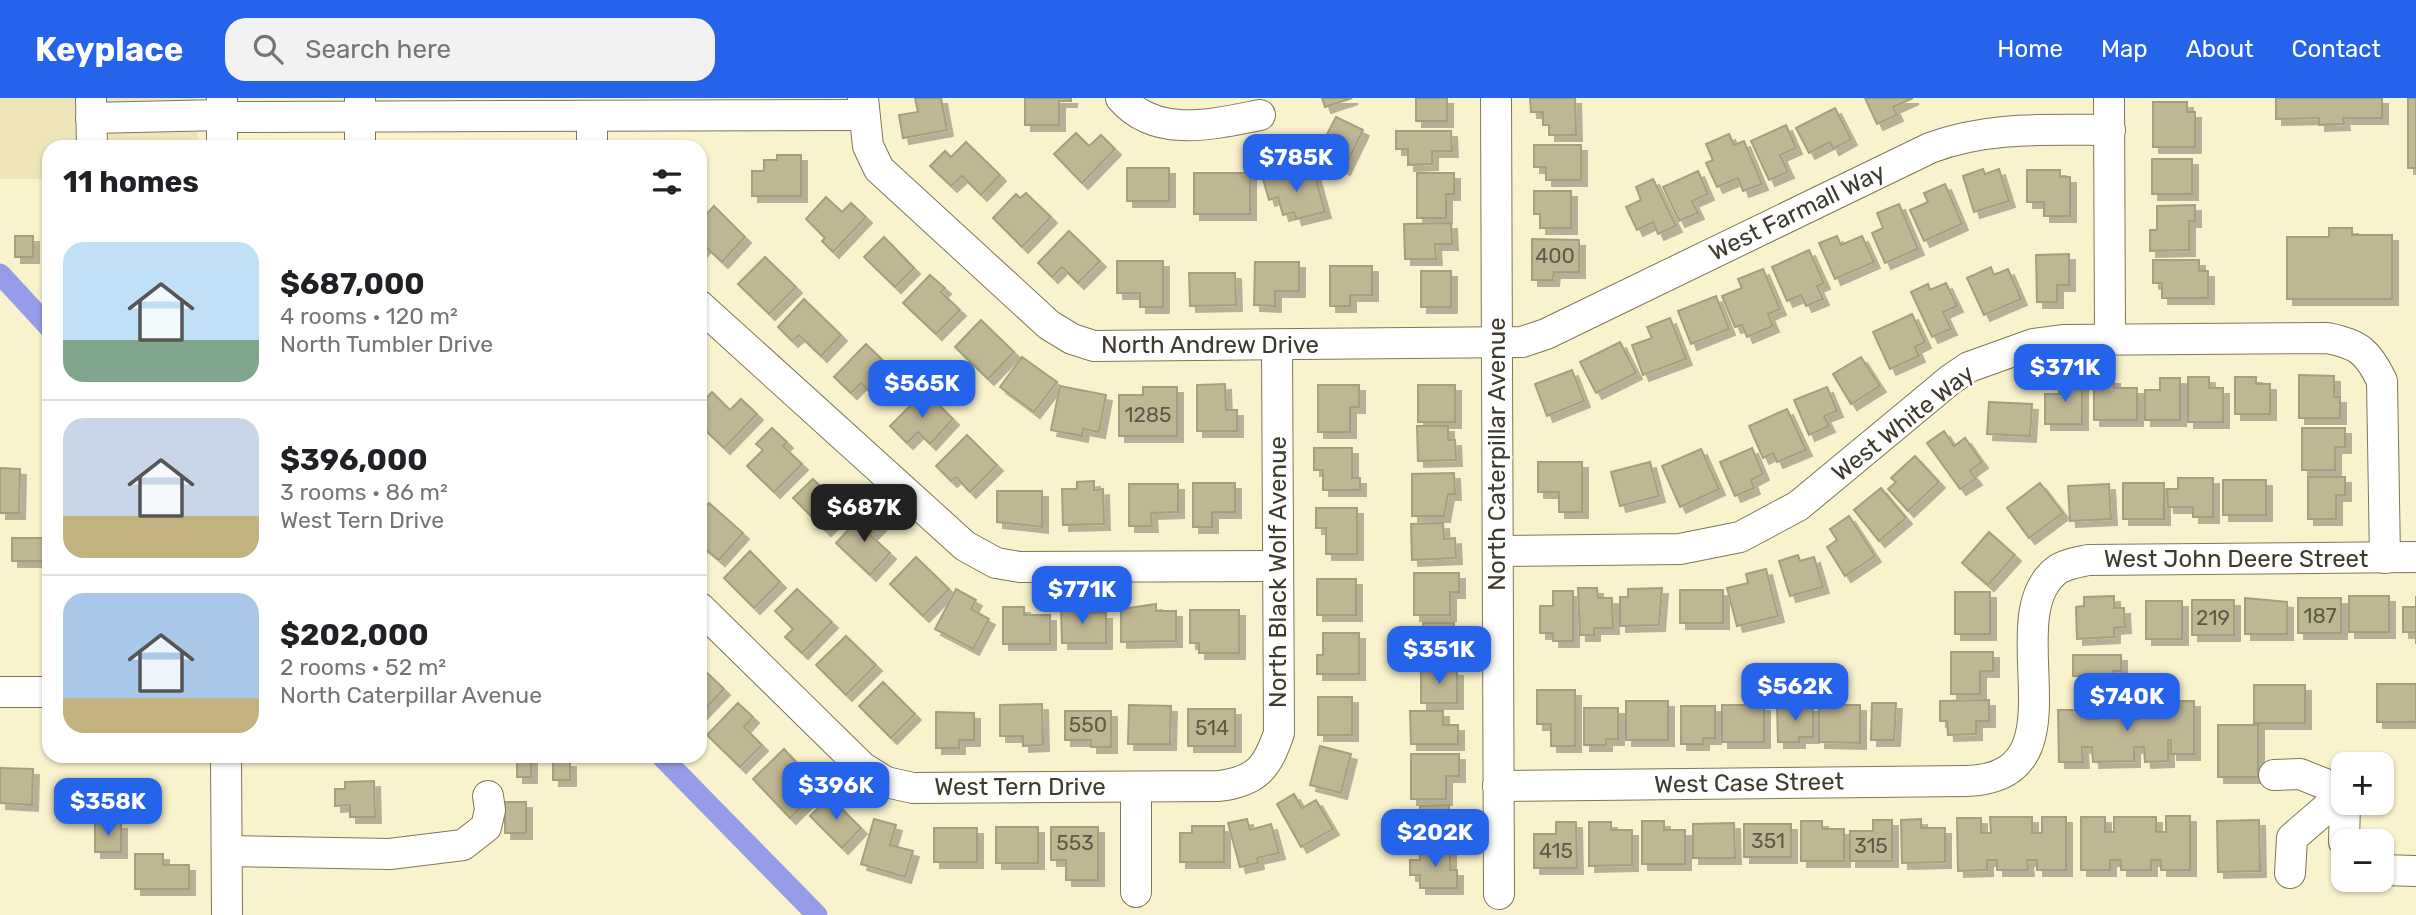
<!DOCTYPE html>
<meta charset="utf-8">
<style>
body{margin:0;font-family:Rubik,sans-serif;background:#f2f2f2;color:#202124;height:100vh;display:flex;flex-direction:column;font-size:26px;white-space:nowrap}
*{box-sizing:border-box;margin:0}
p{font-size:23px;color:#757577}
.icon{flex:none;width:38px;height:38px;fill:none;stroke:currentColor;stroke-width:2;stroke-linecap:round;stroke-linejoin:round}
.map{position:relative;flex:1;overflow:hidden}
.details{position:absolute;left:42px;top:42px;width:665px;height:623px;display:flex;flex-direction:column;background:#fff;border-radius:21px;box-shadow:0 2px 5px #0004}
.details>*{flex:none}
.buttons{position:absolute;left:2331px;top:654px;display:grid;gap:14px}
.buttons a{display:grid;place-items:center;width:63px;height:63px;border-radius:14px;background:#fff;box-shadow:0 2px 5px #0004;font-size:35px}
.price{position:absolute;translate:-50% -60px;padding:0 16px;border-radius:14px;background:#2563eb;color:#fff;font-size:23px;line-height:46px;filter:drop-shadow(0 2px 4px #0008)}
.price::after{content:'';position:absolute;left:50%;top:42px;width:21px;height:16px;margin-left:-10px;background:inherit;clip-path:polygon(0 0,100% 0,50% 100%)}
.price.current{background:#222;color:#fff}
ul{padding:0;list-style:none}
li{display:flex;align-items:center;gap:21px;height:175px;padding:0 21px}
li+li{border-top:2px solid #e0e0e0}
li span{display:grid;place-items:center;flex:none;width:196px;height:140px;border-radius:21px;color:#555}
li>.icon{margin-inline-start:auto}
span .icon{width:84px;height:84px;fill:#fffc;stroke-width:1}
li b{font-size:30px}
h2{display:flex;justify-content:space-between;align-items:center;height:84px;padding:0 21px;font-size:30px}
header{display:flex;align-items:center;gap:42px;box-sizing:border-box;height:98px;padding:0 35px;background:#2563eb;color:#fff}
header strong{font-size:33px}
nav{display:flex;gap:38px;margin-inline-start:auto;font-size:24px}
.search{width:490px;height:63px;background:#f2f2f2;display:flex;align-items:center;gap:18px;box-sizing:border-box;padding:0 24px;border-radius:21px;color:#757577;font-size:26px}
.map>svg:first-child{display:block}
.built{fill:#eee6ba}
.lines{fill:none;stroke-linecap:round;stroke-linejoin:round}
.canal{stroke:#969bea;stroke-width:21}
.building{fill:#beb794;stroke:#a59f7d;stroke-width:2;filter:url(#shadow)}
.minor-casing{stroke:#7e7856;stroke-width:32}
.minor{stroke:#fff;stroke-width:30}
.labels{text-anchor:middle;stroke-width:5;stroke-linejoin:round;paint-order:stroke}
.number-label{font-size:21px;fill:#5e5a46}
.street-label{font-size:24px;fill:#3e3b2c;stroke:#fefefe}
</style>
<header>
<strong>Keyplace</strong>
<div class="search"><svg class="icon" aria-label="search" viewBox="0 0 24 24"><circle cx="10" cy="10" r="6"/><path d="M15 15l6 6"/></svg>Search here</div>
<nav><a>Home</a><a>Map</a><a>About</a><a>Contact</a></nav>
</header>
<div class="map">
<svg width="2416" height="817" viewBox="0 0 2416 817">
<defs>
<filter id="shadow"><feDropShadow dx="6" dy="6" stdDeviation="0" flood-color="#0004"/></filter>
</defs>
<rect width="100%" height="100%" fill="#f8f2cd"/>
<!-- built -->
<polygon class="built" points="0,0 198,0 198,49 49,49 49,81 0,81"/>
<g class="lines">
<!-- canal -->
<g class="canal">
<polyline points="0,176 49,229"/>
<polyline points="661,658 817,817"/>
</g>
</g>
<!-- building -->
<g class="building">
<polygon points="915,0 941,0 947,32 903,40 899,17 918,14"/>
<polygon points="1025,0 1071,0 1071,3 1059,3 1059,27 1025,27"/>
<polygon points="1322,0 1352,0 1325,9"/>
<rect x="1416" y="0" width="31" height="23"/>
<polygon points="1530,0 1575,0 1576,37 1549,37 1549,27 1543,27 1543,14 1531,14"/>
<polygon points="1865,0 1913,0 1893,9 1897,17 1877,26"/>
<polygon points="2276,0 2382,0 2382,20 2343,20 2344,26 2319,27 2319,20 2276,21"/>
<rect x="2408" y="0" width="8" height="70"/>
<polygon points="2153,4 2187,4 2187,14 2195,14 2195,49 2153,49"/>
<polygon points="1835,10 1851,41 1833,51 1830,44 1809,55 1796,30"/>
<polygon points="1336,19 1363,32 1344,71 1309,55 1318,37 1325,40"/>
<polygon points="1786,27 1796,50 1780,57 1788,74 1769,82 1751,43"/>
<polygon points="1396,33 1451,33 1452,53 1432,53 1432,66 1408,67 1408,51 1396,51"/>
<polygon points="1076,35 1089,48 1101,37 1115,51 1082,85 1054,56"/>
<polygon points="1729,36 1734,47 1744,43 1762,86 1743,93 1738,80 1717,89 1706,65 1713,62 1706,46"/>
<polygon points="966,44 1000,77 981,97 962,78 951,88 930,68 945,53 951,59"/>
<polygon points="1534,47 1581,47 1581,82 1546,82 1546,69 1534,69"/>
<polygon points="777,57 801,57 801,98 752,98 752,73 764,73 764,62 777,62"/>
<rect x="2152" y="61" width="40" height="35"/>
<rect x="1127" y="70" width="42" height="33"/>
<polygon points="1983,71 1985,76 1999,71 2009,103 1974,114 1963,78"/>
<polygon points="2027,72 2060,72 2060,79 2070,79 2070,118 2044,118 2044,104 2027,104"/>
<polygon points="1293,73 1295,80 1314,74 1325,114 1296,121 1294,114 1283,117 1278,99 1269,102 1263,81"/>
<polygon points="1698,73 1708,96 1692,103 1698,115 1679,123 1663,89"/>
<rect x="1194" y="75" width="56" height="41"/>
<polygon points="1417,75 1454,75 1454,96 1446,96 1446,120 1417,120"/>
<polygon points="1653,81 1676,128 1658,136 1653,124 1637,132 1626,109 1641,102 1636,89"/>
<polygon points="1945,86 1962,126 1924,143 1910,112 1928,104 1924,95"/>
<polygon points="1534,93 1571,93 1571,130 1540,130 1540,116 1534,116"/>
<polygon points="1026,95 1051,119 1022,149 993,120 1016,96 1020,100"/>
<polygon points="826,99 842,114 851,105 866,119 833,154 822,143 825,140 806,121"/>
<polygon points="1899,106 1918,151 1885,165 1872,135 1883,130 1877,115"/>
<polygon points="2195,107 2195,123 2189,123 2189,152 2150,153 2150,132 2157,132 2157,108"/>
<polygon points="714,108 745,139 722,164 705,148 700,154 700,123"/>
<polygon points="1451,125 1452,146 1435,146 1436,161 1405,161 1404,126"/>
<polygon points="2329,130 2352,130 2352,137 2392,137 2392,201 2287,201 2287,139 2329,139"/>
<polygon points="1069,133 1100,163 1078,185 1062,169 1052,179 1038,165"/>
<rect x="15" y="138" width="18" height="21"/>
<polygon points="1837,138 1841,147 1862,138 1874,164 1835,181 1819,145"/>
<polygon points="884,139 914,170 895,189 864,159"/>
<polygon points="1532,141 1579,142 1579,174 1554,174 1553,182 1532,182"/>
<polygon points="1809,152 1824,185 1817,188 1823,201 1806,208 1801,197 1787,203 1772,169"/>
<polygon points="2069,156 2069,187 2057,187 2057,204 2037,204 2036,157"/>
<polygon points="765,159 796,189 769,216 738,186"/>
<polygon points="2153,162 2199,162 2199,173 2208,173 2208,200 2162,200 2162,185 2153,185"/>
<polygon points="1117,163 1163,163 1163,209 1140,209 1140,195 1117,195"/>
<polygon points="1255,164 1299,164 1299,193 1275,193 1275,208 1254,207"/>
<polygon points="1330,168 1372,168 1372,197 1350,197 1350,208 1330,208"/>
<polygon points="1991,169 1994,177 2008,171 2021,201 1984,217 1967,180"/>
<polygon points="1763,171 1780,211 1768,216 1773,228 1747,239 1742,227 1735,229 1722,198 1742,190 1738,181"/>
<rect x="1421" y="173" width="30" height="36"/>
<polygon points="1189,175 1235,175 1236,207 1190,208"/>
<polygon points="930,177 945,190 941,194 960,212 936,236 903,205"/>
<polygon points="1946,185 1957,208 1943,214 1951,231 1932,239 1911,194 1928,186 1930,192"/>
<polygon points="1716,198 1729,231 1691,246 1678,213"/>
<polygon points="804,201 841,237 821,258 799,237 792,243 778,229"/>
<polygon points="1912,216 1925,244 1915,249 1919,258 1890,271 1873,234"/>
<polygon points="1670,220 1686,261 1643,277 1632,247 1652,240 1647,229"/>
<polygon points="981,222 1014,254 988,281 955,249"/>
<polygon points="1620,244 1636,275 1596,295 1580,264"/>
<polygon points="866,246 899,278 877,301 861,285 851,295 834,279"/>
<polygon points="1022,259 1057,284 1034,314 1000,289"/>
<polygon points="1861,259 1880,288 1851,306 1833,276"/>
<polygon points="1572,272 1584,303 1547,318 1535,286"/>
<polygon points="2299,277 2334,278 2334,299 2340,299 2340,320 2299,320"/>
<polygon points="2188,279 2209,279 2209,290 2223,290 2223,324 2188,324"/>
<polygon points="2235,279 2256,279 2256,286 2270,286 2270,316 2235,316"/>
<polygon points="2094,280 2114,280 2114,290 2137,290 2137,322 2094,322"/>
<polygon points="2160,280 2180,280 2180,322 2145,322 2145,292 2160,292"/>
<polygon points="2059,282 2082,282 2082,326 2045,326 2045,296 2059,296"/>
<polygon points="1225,286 1226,312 1237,312 1237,333 1197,333 1197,287"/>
<polygon points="1318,287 1359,287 1359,309 1350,309 1350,334 1318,334"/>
<rect x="1418" y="287" width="37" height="37"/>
<polygon points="1060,288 1106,297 1099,334 1083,331 1082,338 1051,332"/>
<polygon points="1143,289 1177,289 1177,338 1119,338 1119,297 1143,297"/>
<polygon points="1827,289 1837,313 1824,318 1829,328 1809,337 1794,302"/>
<polygon points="925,293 953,321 930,346 918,334 907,345 890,328"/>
<polygon points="712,294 730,312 741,301 757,316 724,350 700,327 700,307"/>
<polygon points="1989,304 2032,306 2030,338 1987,336"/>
<polygon points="1787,311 1806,352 1777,364 1773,355 1763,360 1749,328"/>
<polygon points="1417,328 1448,328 1448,342 1455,342 1456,362 1418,363"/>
<polygon points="772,330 787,344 783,348 802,366 774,394 747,368 763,352 756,346"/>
<polygon points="2302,330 2345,330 2345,349 2335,349 2335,372 2302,372"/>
<polygon points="1944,333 1954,348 1965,340 1982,364 1970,373 1976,381 1960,391 1927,345"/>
<polygon points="967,337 997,367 970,394 956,379 951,383 936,368"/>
<polygon points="1314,350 1352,350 1352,380 1360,380 1360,392 1323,392 1323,372 1314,372"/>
<polygon points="1752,350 1763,376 1751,382 1754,390 1735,398 1720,364"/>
<polygon points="1701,351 1719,391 1680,409 1662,368"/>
<polygon points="1915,358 1939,384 1908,413 1888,391 1896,384 1891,380"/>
<polygon points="1538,364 1582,364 1582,414 1559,414 1559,394 1538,394"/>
<polygon points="1650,364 1659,398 1620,408 1611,374"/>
<polygon points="0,370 20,371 19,415 0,415"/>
<polygon points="1454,375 1455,396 1448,396 1444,418 1412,418 1412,376"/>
<polygon points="2308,379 2345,379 2345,397 2336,397 2336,421 2308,421"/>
<polygon points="2178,380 2213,380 2213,419 2193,419 2193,409 2168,409 2167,391 2178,391"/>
<polygon points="813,381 829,397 838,388 854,404 825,432 793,400"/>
<rect x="2223" y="382" width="43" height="35"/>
<polygon points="1094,383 1094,392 1103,391 1104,426 1063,427 1062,391 1077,391 1077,384"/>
<polygon points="1193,385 1235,385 1235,414 1212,414 1212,429 1193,429"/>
<polygon points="2040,385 2063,415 2029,440 2007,410"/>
<rect x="2123" y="385" width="41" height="36"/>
<polygon points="1129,386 1178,386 1178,414 1151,415 1152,428 1129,428"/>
<polygon points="2109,386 2111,421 2070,423 2068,388"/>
<polygon points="1881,390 1906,420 1879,443 1854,412"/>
<polygon points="997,393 1042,393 1042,429 997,424"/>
<polygon points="709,405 743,435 719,462 702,448 700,450 700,416"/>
<polygon points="1316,410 1357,410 1357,456 1326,456 1326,430 1316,430"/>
<polygon points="865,414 880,427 870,437 890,455 870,477 836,445"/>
<polygon points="1849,418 1875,458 1845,478 1827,449 1837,442 1830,431"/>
<polygon points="1443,425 1444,441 1455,440 1456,460 1412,462 1411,426"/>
<polygon points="1989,434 2015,457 1988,487 1962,465"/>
<rect x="12" y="440" width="37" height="23"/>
<polygon points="750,453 780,484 754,510 724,480"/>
<polygon points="1798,457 1800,463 1814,459 1823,489 1790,498 1779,463"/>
<polygon points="916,459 949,491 923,518 890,486"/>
<polygon points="1766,471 1778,518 1737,528 1727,490 1748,485 1746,476"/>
<polygon points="1414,475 1459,475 1459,494 1450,494 1450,517 1414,517"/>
<rect x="1317" y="481" width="39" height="36"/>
<polygon points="1578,490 1597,490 1598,500 1612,500 1613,530 1594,530 1594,537 1580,537"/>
<polygon points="1662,490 1659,527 1620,528 1620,499 1628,499 1628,491"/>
<polygon points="797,491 832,524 802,555 785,539 793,531 775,513"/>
<polygon points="956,491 976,502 971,511 989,521 973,551 935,531"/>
<rect x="1680" y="492" width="43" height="33"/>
<polygon points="1553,493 1573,493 1573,543 1553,543 1553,535 1540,535 1540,508 1553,508"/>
<rect x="1955" y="494" width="35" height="42"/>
<polygon points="2114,498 2114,510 2124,510 2125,529 2114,530 2114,539 2077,541 2076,509 2084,508 2084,499"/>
<rect x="2349" y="498" width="40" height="36"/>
<polygon points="2416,498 2416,546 2416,534 2403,534 2403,509 2416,509"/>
<polygon points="2245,500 2287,504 2287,536 2245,536"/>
<rect x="2298" y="500" width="43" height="35"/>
<rect x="2192" y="502" width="42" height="35"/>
<rect x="2146" y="503" width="36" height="38"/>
<polygon points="1156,506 1156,513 1176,513 1176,543 1121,544 1121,511"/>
<polygon points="1061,507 1082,507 1082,515 1106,515 1106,545 1062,545"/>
<polygon points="1003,509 1024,509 1024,517 1050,517 1050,546 1003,546"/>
<polygon points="1190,512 1239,512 1239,555 1199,555 1199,545 1190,545"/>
<rect x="1423" y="525" width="31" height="35"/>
<polygon points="1323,535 1359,535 1359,576 1317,576 1317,557 1323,557"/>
<polygon points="846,538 876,567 846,597 816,567"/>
<polygon points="1951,554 1993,554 1993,573 1980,573 1980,596 1951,596"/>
<polygon points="2073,557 2121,557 2121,573 2113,573 2113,593 2084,593 2084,578 2073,578"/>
<polygon points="700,568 724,591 700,616"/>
<rect x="1421" y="572" width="36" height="33"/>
<polygon points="883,584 915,616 891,640 859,608"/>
<rect x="2377" y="586" width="39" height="38"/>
<rect x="2254" y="587" width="51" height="38"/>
<polygon points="1537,592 1575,592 1575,648 1551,648 1551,626 1537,626"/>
<rect x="1318" y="599" width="34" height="38"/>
<polygon points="1989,602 1989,623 1976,623 1976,636 1948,637 1947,623 1940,623 1940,603"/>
<rect x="1626" y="603" width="42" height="39"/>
<polygon points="2165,603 2194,603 2194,656 2171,656 2171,642 2168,642 2168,663 2145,664 2144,649 2134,649 2134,663 2093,664 2092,649 2082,649 2083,664 2059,664 2058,612 2087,612 2087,621 2097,621 2097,612 2128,611 2128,621 2138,621 2138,611 2165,611"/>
<polygon points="738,605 753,619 744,629 762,647 740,669 707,637"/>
<polygon points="1872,605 1896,605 1894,642 1871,642"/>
<polygon points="1042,606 1043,647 1023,648 1023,638 1000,638 1000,607"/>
<polygon points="1129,607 1171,608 1170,646 1128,646"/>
<rect x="1722" y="607" width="42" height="37"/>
<polygon points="1819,607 1860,607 1860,645 1819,644"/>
<polygon points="1681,608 1715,608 1715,640 1703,640 1703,646 1681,646"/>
<polygon points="1777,608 1813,608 1813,639 1799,639 1799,644 1778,644"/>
<polygon points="1584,610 1618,610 1618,641 1606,641 1606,647 1584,647"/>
<rect x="1188" y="611" width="47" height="37"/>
<polygon points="1065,613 1111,613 1111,649 1091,649 1091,642 1065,642"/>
<polygon points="1410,613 1443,613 1443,627 1458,627 1458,646 1411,646"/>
<polygon points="936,614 974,615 974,642 959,642 959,650 936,650"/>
<rect x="2218" y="627" width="40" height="52"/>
<polygon points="1320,648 1351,656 1341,695 1310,687"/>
<polygon points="784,651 804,673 799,678 815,695 790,720 753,681"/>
<polygon points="1411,656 1459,656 1459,678 1446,678 1446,701 1411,701"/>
<rect x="517" y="658" width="14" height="21"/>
<rect x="553" y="663" width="17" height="19"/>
<polygon points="0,670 33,671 32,707 0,705"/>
<polygon points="374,683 375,719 350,719 350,707 335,708 335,691 345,691 345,684"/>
<polygon points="1294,696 1302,710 1316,702 1333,731 1301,749 1277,706"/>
<polygon points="830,699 861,730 842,750 810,718"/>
<rect x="505" y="704" width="21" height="31"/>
<polygon points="1449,707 1449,723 1456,723 1456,743 1420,743 1420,708"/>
<polygon points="2166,718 2190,718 2190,772 2161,772 2161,762 2151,762 2151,772 2121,772 2121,762 2110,762 2110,772 2081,772 2081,719 2105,719 2105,734 2114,734 2114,719 2156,719 2156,734 2166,734"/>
<polygon points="1990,719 2032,719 2032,735 2042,735 2042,719 2066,719 2066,772 2037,772 2037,762 2027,762 2028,772 1997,772 1997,762 1987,762 1987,772 1958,773 1957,720 1981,720 1981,735 1991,735"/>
<polygon points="874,721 896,727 890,747 913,753 905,779 861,766"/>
<polygon points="1247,721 1250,732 1271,726 1279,755 1257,760 1258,765 1240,769 1228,725"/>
<polygon points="1921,721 1921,730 1945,730 1945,764 1902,765 1901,722"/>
<polygon points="1873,722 1892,722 1892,763 1850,763 1850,733 1873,733"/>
<polygon points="2259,722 2260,773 2218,774 2217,723"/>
<polygon points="1642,723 1664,723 1664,732 1685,732 1685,766 1642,766"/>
<polygon points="1801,723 1822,723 1822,731 1844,731 1844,763 1801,763"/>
<polygon points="1556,724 1576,724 1577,770 1534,770 1534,736 1556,736"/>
<polygon points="1589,724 1611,724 1611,732 1632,732 1632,767 1589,768"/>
<rect x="95" y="725" width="26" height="29"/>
<polygon points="1734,725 1735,760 1693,760 1693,726"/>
<rect x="1744" y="726" width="47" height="33"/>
<polygon points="1192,728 1224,728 1224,764 1180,764 1180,735 1192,735"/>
<rect x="996" y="729" width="42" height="36"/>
<polygon points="1051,729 1098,729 1098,782 1066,782 1066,762 1051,762"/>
<rect x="934" y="730" width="43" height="34"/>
<polygon points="1420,750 1450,750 1450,772 1457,772 1457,790 1420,790 1420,777 1410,777 1410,762 1420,762"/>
<polygon points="135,756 163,756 163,767 189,767 189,791 135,791"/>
</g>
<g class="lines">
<!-- minor casing -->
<g class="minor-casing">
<g id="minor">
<polyline points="91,0 92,49"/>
<polyline points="222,0 222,49"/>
<polyline points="360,0 360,49"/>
<path d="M863,0L868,48L879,71L1049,227L1072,241L1094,248L1522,244L1546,236L1930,50C1988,28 2048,32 2110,32"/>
<path d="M1121,0C1156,41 1214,26 1260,17"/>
<polyline points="1496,0 1499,796"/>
<polyline points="2109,0 2110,241"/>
<polyline points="592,18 592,49"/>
<polyline points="222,19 863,17"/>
<polyline points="91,20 222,17"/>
<polyline points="700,208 965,448 996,465 1020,469 1278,468"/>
<path d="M1498,453L1680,451L1740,439L1798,408L1950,282L1969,269L2033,246L2063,242L2327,240C2359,246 2368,254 2382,283L2385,460"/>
<path d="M700,510L862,669L886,684L913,690L1219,688C1257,683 1267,670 1279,635L1277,248"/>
<polyline points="0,594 49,594"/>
<polyline points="226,658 227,817"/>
<polyline points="2274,677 2300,676 2343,693"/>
<path d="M1498,688L1966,683C2090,680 1993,520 2057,472C2065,466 2079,464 2088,462L2416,459"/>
<polyline points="1136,689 1136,794"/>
<polyline points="2344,744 2345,705"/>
<polyline points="227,753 390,756 463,747 486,729 490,712 488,698"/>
<polyline points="2382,772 2416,773"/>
<polyline points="2290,775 2292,740 2343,696"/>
</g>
</g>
<!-- minor -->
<use href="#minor" class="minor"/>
</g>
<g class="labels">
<!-- number labels -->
<g class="number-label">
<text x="1555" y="165">400</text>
<text x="1148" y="324">1285</text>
<text x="2320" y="525">187</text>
<text x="2213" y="527">219</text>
<text x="1088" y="634">550</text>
<text x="1212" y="637">514</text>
<text x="1768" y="750">351</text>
<text x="1075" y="752">553</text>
<text x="1871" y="755">315</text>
<text x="1556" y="760">415</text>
</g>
<!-- street labels -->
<g class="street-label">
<text transform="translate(1797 114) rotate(-26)" y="8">West Farmall Way</text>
<text x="1210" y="255">North Andrew Drive</text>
<text transform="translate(1903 325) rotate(-38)" y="8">West White Way</text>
<text transform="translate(1497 356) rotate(-90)" y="8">North Caterpillar Avenue</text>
<text x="2236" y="469">West John Deere Street</text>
<text transform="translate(1278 474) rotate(-90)" y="8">North Black Wolf Avenue</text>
<text transform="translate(1749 685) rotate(-1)" y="8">West Case Street</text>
<text x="1020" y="697">West Tern Drive</text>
</g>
</g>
</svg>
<div class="buttons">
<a>+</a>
<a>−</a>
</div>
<b class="price" style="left:1296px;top:96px">$785K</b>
<b class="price" style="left:2065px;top:306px">$371K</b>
<b class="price" style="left:922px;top:322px">$565K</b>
<b class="price current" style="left:864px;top:446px">$687K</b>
<b class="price" style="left:1082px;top:528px">$771K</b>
<b class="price" style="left:1439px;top:588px">$351K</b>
<b class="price" style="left:1795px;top:625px">$562K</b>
<b class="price" style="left:2127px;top:635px">$740K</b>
<b class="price" style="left:836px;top:724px">$396K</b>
<b class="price" style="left:108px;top:740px">$358K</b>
<b class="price" style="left:1435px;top:771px">$202K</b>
<section class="details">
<h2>11 homes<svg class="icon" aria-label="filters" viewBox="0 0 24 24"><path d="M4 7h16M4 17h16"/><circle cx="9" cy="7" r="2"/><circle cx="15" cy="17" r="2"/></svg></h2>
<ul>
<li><span style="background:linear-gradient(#bfe0f5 70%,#7fa58c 0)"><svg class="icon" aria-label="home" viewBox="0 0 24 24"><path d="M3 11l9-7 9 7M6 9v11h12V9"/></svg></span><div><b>$687,000</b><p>4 rooms · 120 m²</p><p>North Tumbler Drive</p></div></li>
<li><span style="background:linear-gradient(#c9d6e8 70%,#c2b280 0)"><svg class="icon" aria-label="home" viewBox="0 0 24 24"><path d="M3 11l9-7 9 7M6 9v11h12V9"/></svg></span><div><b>$396,000</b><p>3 rooms · 86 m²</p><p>West Tern Drive</p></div></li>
<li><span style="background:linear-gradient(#a9c7e8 75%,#c2b280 0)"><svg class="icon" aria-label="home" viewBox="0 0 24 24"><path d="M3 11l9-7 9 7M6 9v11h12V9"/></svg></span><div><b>$202,000</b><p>2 rooms · 52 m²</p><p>North Caterpillar Avenue</p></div></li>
</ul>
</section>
</div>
